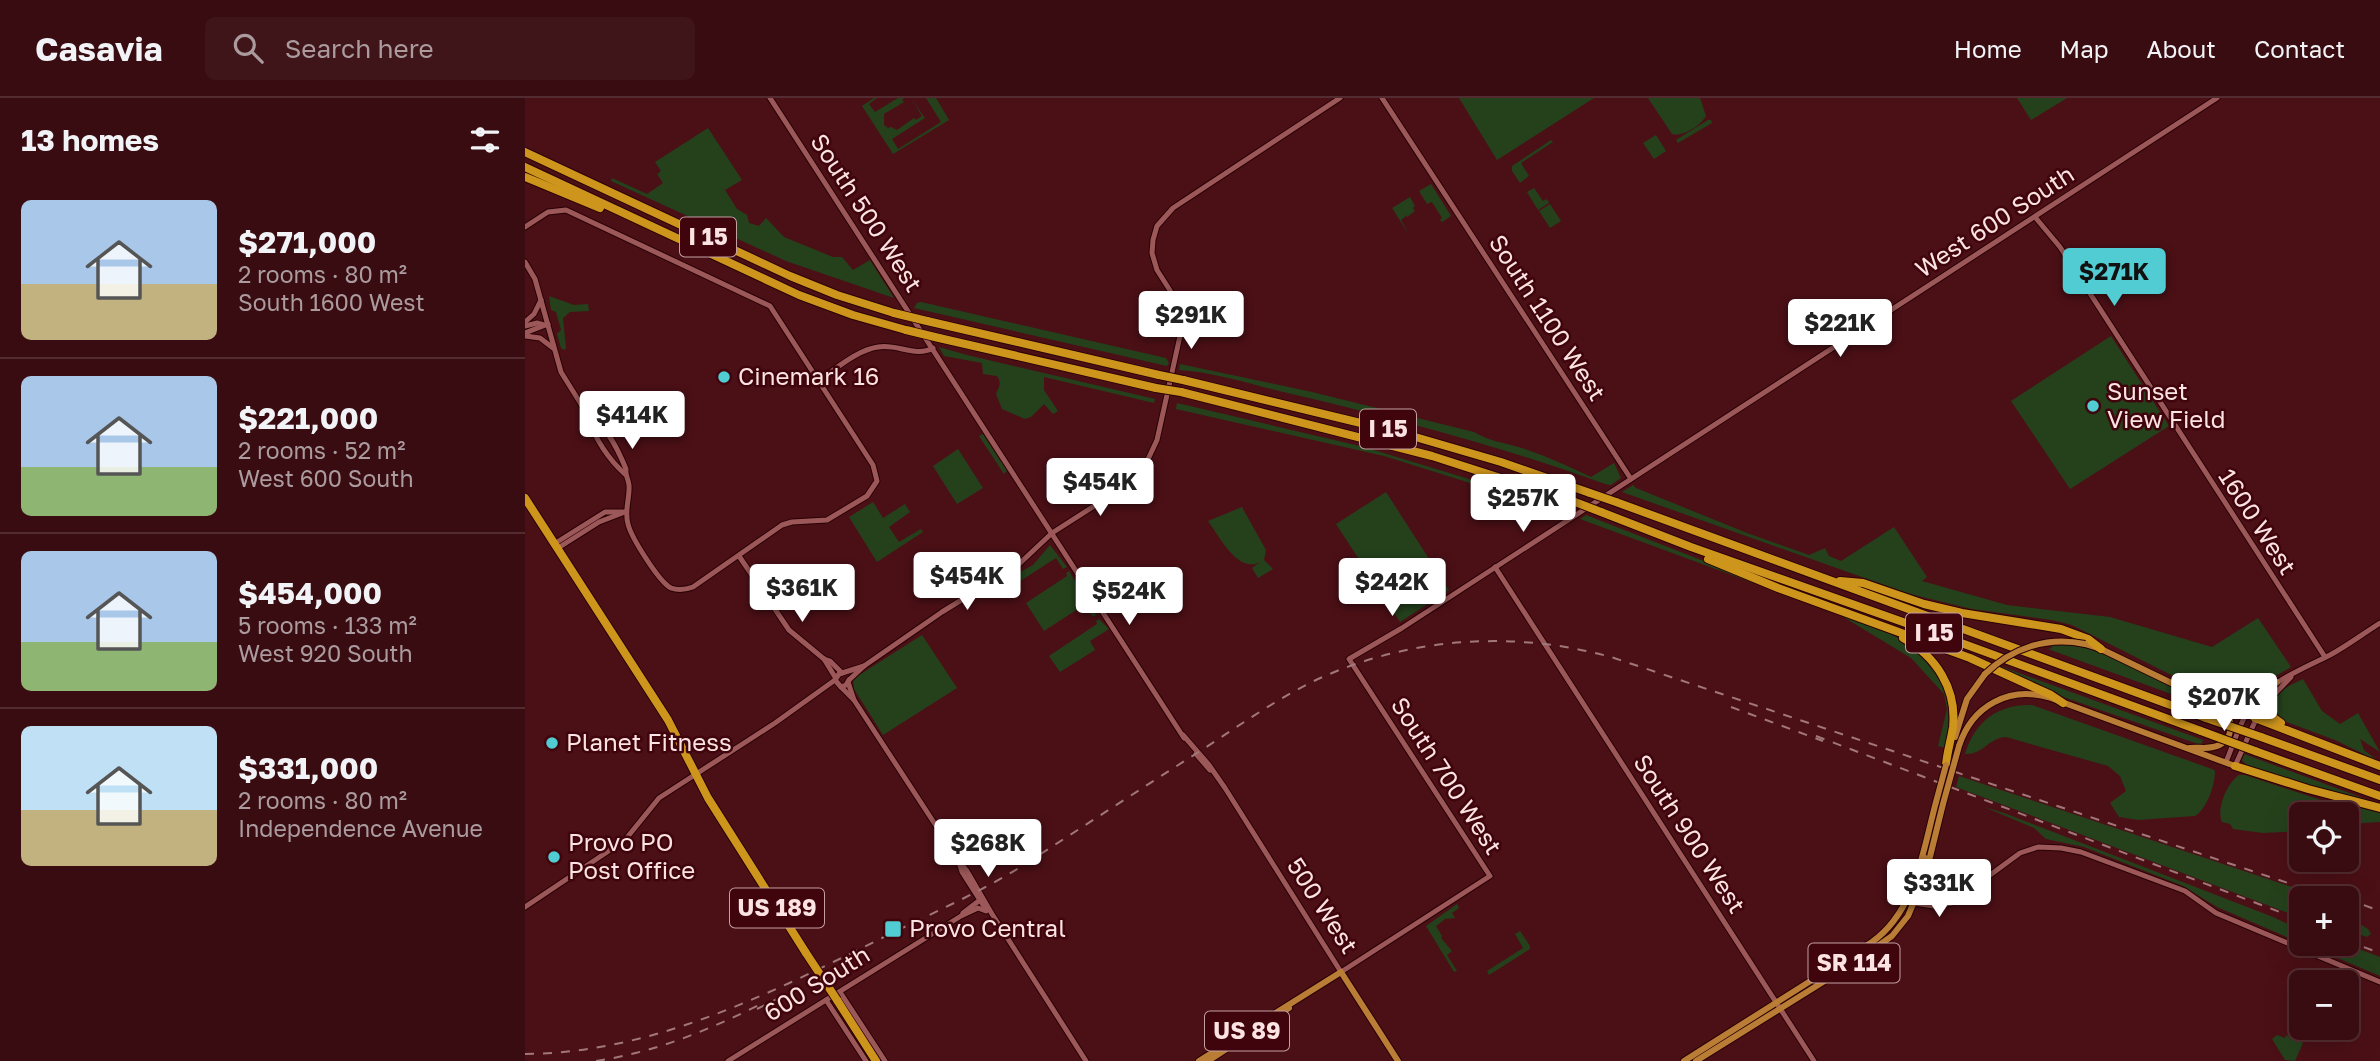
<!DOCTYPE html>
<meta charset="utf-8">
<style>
body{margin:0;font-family:"Golos Text",sans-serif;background:#3f1519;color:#f1f3f6;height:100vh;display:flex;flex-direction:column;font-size:26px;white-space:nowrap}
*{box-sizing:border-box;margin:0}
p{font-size:23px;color:#ab9b9f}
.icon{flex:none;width:38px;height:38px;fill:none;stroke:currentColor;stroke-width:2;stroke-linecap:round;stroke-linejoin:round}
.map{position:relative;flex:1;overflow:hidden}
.sheet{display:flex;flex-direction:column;background:#380c10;width:525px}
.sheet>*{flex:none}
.tools{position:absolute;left:1764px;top:704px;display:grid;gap:14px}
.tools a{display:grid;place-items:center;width:70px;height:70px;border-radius:10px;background:#380c10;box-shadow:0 7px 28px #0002,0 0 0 2px #522c30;font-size:35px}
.price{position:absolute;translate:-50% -60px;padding:0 16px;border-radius:7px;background:#fff;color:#222;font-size:23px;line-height:46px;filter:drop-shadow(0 2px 4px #0008)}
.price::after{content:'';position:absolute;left:50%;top:42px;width:21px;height:16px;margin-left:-10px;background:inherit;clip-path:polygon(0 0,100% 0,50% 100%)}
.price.active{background:#51ccd2;color:#111}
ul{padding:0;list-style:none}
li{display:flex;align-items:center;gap:21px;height:175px;padding:0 21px}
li+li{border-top:2px solid #522c30}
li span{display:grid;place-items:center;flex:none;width:196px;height:140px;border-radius:10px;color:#555}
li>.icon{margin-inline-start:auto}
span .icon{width:84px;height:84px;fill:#fffc;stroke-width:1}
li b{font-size:30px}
h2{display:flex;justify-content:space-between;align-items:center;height:84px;padding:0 21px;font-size:30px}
header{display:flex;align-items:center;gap:42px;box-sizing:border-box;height:98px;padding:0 35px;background:#380c10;border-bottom:2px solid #522c30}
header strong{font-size:33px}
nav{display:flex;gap:38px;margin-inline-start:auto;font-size:24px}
.search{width:490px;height:63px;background:#3f1519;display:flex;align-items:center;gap:18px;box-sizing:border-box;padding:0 24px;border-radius:10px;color:#ab9b9f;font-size:26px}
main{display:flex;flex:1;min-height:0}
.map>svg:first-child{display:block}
.green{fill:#24411c}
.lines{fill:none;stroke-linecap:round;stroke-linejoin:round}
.secondary-casing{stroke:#290005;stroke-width:7}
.primary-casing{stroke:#290005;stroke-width:8}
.highway-casing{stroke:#290005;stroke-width:10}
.secondary{stroke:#9c5859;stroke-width:5}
.primary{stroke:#ba7d35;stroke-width:6}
.highway{stroke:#ce951d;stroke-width:8}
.rail{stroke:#a1777a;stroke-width:2;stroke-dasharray:9 9;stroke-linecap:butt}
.primary-bridge-casing{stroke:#290005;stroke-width:8;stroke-linecap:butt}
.highway-bridge-casing{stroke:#290005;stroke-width:10;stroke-linecap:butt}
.primary-bridge{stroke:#ba7d35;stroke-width:6}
.highway-bridge{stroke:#ce951d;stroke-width:8}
.poi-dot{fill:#51ccd2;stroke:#3f040c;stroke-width:2.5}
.labels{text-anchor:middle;stroke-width:5;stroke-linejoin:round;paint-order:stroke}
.shield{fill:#3f040c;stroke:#c3a0a2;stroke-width:2}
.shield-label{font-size:23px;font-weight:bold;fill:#fce3e3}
.street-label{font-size:24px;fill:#fce3e3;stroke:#3f040c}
.poi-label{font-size:24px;fill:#fce3e3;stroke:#3f040c;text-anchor:start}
</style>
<header>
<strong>Casavia</strong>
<div class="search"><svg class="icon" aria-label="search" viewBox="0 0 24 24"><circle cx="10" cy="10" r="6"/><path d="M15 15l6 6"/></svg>Search here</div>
<nav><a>Home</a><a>Map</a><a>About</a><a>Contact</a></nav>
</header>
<main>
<section class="sheet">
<h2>13 homes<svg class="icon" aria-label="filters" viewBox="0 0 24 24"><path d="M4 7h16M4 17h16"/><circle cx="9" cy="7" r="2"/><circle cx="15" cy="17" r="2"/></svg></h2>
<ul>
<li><span style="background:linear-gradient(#a9c7e8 60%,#c2b280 0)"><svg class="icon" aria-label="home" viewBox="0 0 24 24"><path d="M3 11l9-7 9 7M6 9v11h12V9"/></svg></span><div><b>$271,000</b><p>2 rooms · 80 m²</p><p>South 1600 West</p></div></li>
<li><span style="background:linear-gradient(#a9c7e8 65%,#8fb573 0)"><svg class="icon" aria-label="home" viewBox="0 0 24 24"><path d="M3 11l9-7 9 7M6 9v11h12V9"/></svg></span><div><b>$221,000</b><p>2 rooms · 52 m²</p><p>West 600 South</p></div></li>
<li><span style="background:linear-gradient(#a9c7e8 65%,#8fb573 0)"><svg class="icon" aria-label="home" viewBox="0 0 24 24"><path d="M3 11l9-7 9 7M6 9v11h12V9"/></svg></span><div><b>$454,000</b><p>5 rooms · 133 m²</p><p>West 920 South</p></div></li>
<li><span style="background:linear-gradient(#bfe0f5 60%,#c2b280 0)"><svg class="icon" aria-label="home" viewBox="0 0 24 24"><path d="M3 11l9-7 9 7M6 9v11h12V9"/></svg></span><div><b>$331,000</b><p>2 rooms · 80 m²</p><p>Independence Avenue</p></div></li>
</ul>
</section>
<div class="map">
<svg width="1855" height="963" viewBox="0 0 1855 963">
<rect width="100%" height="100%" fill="#4b1016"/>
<!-- green -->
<g class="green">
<polygon points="349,0 352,0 344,6 350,14 373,0 379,0 377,2 379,4 359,16 359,27 363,30 366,29 372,32 389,20 391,22 397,18 386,0 400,20 367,41 373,51 416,24 401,0 411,0 424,22 368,56 337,8"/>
<polygon points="934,0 1069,0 972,62"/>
<path d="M1123,0H1175L1181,18C1175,28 1158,39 1147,36Z"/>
<polygon points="1492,0 1542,0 1506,22"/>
<polygon points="1183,22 1186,22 1187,25 1153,45 1151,42"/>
<polygon points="183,30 217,82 200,92 212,111 222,117 224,125 234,128 241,120 259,139 308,159 317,159 328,172 345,162 369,200 261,163 86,83 87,80 122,96 138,85 132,76 136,73 130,64"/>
<polygon points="1131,37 1141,53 1129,61 1118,45"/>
<polygon points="1026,42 1028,44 996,65 1004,78 995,85 987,73 987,68"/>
<polygon points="906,86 926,118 917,124 915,122 917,120 907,104 902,106 894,93"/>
<polygon points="1009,90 1018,103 1022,101 1024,105 1013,112 1002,94"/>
<polygon points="885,99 890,108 888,110 890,113 882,119 880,115 881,118 876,122 884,137 867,110"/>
<polygon points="1025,106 1036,123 1025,130 1014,113"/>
<polygon points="24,198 49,207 63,206 64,213 45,214 38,220 41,250 39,252 36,250 32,236 36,232 31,214 26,212"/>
<polygon points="396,204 641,260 644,265 642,268 389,210 392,205"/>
<polygon points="1586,238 1644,328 1545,391 1486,303"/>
<path d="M414,249L442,257L630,301L629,305L519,279V292L533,313L528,316L519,306L506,319L500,321L477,311L471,296C474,289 477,285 472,278L458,276L457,265L419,258Z"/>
<path d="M655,266L787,294L949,334C965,344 982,345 1000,351C1023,359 1045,369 1066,379L1089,365L1096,380L1086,387L1080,386C978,349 873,321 767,296C731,288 690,274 654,272Z"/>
<polygon points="652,305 839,349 1048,413 1040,418 1019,408 859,358 651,311"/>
<polygon points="458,336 482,373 479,376 454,338"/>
<polygon points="433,351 458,390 432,406 408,368"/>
<path d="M1108,387L1111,390L1222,435L1284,457L1300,450L1304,458L1316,463L1369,429L1402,479L1397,483L1482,507L1585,519L1687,549L1733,520L1766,569C1735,587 1717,602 1680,594L1547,527L1527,522L1447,511L1385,496L1097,394Z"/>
<polygon points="861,394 924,492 875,524 811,426"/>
<polygon points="348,404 358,420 380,406 385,414 364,429 374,444 396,431 398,434 352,464 324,419"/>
<path d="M717,409L741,452L739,462L748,471L733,480L727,470L735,464C713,476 694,438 683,423Z"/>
<path d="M1061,417C1132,445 1209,475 1283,503C1315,516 1379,536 1402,560C1427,587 1426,617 1421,650L1413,648L1422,611L1419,596L1386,560L1363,546L1315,517L1055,421Z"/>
<polygon points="525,447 542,469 538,471 531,460 489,487 484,480 508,467"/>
<polygon points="544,473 571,517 568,519 559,507 519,533 501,505 542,478 541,475"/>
<polygon points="574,521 584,531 565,543 570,552 535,574 524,558 572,526 571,523"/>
<polygon points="397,537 432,590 358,637 329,591 328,581"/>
<polygon points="1537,546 1570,551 1691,608 1690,612 1523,551 1527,550 1527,547"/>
<polygon points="1475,568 1678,642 1676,647 1524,594 1472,570"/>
<path d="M1778,581L1797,613L1815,626L1833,615L1855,654L1835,641L1839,652L1853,663L1810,642L1754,621L1749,617C1745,595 1760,590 1778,581Z"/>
<path d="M1507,607L1687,671L1690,673C1690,687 1682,711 1670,718L1613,722L1594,719L1585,705L1601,693L1595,678L1583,668L1481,639C1463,640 1458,657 1440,656C1450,623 1473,606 1507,607Z"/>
<polygon points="1719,656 1846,703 1773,685 1722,668 1717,662"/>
<path d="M1714,677H1720L1796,702L1855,714V724L1822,726V716H1776V733L1738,735L1708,731L1705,726L1697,724C1691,711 1702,685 1714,677Z"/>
<polygon points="1434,678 1800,800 1776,800 1776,820 1431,689"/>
<polygon points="1459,709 1479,715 1748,819 1776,832 1776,845 1692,809 1658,788 1559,749 1521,741 1509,730"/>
<polygon points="932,806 934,810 927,815 930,820 920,821 911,828 917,838 916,840 927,853 922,857 932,873 929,874 901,828"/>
<polygon points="1822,818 1843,831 1846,836 1842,839 1822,832"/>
<polygon points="995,833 1005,848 1005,851 964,877 962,873 998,850 990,836"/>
<polygon points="1777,845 1818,845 1855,859 1855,878"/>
<polygon points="1752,937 1760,940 1761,937 1778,945 1770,963 1760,962 1747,941"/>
</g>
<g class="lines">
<!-- secondary casing -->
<g class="secondary-casing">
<g id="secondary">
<polyline points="245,0 659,640"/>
<polyline points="857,0 1106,381"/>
<polyline points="1510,119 1535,149 1800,559"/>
<path d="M0,129L23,114L41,112L245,208L348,367L352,383L342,398L302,422L267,424L257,427L168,489C160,492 154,493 146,490C134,484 106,439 103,426C99,413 105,400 104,387C103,380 100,377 101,371C94,354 82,327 64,319L36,274L10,181L0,164"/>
<polyline points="0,224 9,216 16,202"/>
<polyline points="0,228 12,225 19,227"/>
<polyline points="0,235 23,226"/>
<polyline points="0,238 15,240 28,250"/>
<path d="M294,282C311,271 332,252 353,249C372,245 390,260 408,250"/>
<path d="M64,319C68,339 85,363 100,376"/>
<polyline points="29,446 80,414 101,414"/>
<polyline points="33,450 74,424 100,414"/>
<polyline points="214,458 264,532 299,561 305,563 317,575"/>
<polyline points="970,469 1289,963"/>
<polyline points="299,561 310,579"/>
<polyline points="324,582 339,568 417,514 493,467 527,435 602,387 618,372 632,342 657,229 653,205 632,172 627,155 628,142 632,128 648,110 815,0"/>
<polyline points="324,582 321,587 316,589 310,582 314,576 339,568"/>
<polyline points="323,584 329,602"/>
<polyline points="316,589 329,602 434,763 442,773 467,816 561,963"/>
<polyline points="658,637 684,667 700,690 816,874 965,778 824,561 877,530 1692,0"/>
<polyline points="671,656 685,672"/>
<path d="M1701,664C1709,645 1715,623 1728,606C1746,583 1779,570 1805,557C1822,548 1839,535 1855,525"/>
<polyline points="1710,668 1736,610 1766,579"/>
<polyline points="434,764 437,774 460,810"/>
<polyline points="1389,805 1409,808 1427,805 1495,755 1513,749 1536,750 1556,754 1660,793 1691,815 1855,884"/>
<polyline points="0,809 100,742 134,700 250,625 310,582"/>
<polyline points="438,815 455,802"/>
<polyline points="315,894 360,963"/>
<polyline points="301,902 341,963"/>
<polyline points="203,963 436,818 453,810 461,813"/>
</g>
</g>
<!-- primary casing -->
<g class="primary-casing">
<g id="primary">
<polyline points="1560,546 1576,551 1663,593 1730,620"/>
<path d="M1680,597C1708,603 1727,595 1752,584"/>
<polyline points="1430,639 1442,601 1460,576"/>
<path d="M1434,648C1447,608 1484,587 1526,600L1710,668"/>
<path d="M1665,650C1673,649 1680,651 1688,649C1709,645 1710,622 1697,608"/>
<polyline points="1393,787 1400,760"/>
<polyline points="674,963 816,874 873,963"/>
<polyline points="683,963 764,910"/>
<path d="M1159,963L1347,844C1391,813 1398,752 1411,704"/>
<polyline points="1171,963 1330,864 1367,838 1383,818 1401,775 1418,706"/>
</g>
</g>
<!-- highway casing -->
<g class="highway-casing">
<g id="highway">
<polyline points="0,54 265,178 312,197 369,215"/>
<polyline points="0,69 274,197 328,217 381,232"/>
<polyline points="0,79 75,110"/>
<polyline points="402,223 634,277"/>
<polyline points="414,240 631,290"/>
<polyline points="658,282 873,334 976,364 1065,395"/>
<polyline points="656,294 907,358 1050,404"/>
<polyline points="0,400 143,622 183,700 281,855"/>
<polyline points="1091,404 1681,620"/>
<polyline points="1076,414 1166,449 1409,535 1676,633"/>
<polyline points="1183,461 1253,490 1445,560 1526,597 1538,605"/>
<polyline points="1315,483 1338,485 1399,506 1437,515 1536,531 1563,541 1576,551"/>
<path d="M1378,540C1411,558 1432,591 1428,629C1426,642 1422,654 1421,667"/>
<polyline points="1744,600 1745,617 1756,625"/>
<polyline points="1730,620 1855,668"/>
<polyline points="1736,639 1855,682"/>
<polyline points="1730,653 1855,698"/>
<polyline points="1710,668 1783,691 1855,710"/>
<polyline points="312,902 351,963"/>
</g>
</g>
<!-- secondary -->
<use href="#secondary" class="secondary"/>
<!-- primary -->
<use href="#primary" class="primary"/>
<!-- highway -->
<use href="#highway" class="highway"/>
<!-- rail -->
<g class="rail">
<polyline points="1206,609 1298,643"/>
<polyline points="1291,638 1776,822"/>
<polyline points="1822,801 1855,813"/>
<polyline points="1822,843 1855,855"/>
<polyline points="232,911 276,889"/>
<path d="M0,956C129,955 246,895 359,839C405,816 454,795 497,768C556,730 614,692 672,655C711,630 748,603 789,583C882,539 988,532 1086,559L1808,800"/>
<path d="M71,963C131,954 184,932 238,905"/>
</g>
<!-- primary-bridge casing -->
<g class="primary-bridge-casing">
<g id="primary-bridge">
<path d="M1460,576C1487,550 1522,538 1560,546"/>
<polyline points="1411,704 1421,667"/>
<polyline points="1418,706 1434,648"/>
</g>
</g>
<!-- highway-bridge casing -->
<g class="highway-bridge-casing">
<g id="highway-bridge">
<polyline points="369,215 402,223"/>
<polyline points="381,232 414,240"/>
<polyline points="634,277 658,282"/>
<polyline points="631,290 656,294"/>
<polyline points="1065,395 1091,404"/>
<polyline points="1050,404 1076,414"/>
<polyline points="1681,620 1736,639"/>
<polyline points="1676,633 1730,653"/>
<polyline points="281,855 312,902"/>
</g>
</g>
<!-- primary-bridge -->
<use href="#primary-bridge" class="primary-bridge"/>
<!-- highway-bridge -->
<use href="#highway-bridge" class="highway-bridge"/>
</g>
<!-- markers -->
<g class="poi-dot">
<circle cx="199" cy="279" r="7"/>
<circle cx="1568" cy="308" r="7"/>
<circle cx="27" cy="645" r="7"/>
<circle cx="29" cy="759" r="7"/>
<rect x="359" y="822" width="18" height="18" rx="3.5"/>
</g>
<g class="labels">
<!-- shield labels -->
<g class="shield">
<rect x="155" y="119.5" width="56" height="39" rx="5"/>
<rect x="835" y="311.5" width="56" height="39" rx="5"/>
<rect x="1381" y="515.5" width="56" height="39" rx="5"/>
<rect x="205" y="790.5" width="94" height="39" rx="5"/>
<rect x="1283.5" y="845.5" width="91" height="39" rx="5"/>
<rect x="680" y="913.5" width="84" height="39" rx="5"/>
</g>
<g class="shield-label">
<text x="183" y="147">I 15</text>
<text x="863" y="339">I 15</text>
<text x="1409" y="543">I 15</text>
<text x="252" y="818">US 189</text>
<text x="1329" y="873">SR 114</text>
<text x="722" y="941">US 89</text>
</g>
<!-- street labels -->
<g class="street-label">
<text transform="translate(341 115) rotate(57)" y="8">South 500 West</text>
<text transform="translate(1470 124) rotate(-33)" y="8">West 600 South</text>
<text transform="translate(1022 220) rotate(57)" y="8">South 1100 West</text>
<text transform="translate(1732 424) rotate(57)" y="8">1600 West</text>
<text transform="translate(921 678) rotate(57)" y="8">South 700 West</text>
<text transform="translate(1164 736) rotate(57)" y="8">South 900 West</text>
<text transform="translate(797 808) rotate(57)" y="8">500 West</text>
<text transform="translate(292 886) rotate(-32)" y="8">600 South</text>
</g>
<!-- poi labels -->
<g class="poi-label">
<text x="213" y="287">Cinemark 16</text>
<text x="1582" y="302">Sunset<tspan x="1582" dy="28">View Field</tspan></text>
<text x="41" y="653">Planet Fitness</text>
<text x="43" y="753">Provo PO<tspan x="43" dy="28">Post Office</tspan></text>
<text x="384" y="839">Provo Central</text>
</g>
</g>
</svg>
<div class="tools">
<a><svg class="icon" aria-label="locate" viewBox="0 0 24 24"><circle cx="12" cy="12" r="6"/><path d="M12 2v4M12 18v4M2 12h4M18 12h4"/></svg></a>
<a>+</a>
<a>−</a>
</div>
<b class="price active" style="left:1589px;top:210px">$271K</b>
<b class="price" style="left:666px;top:253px">$291K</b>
<b class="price" style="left:1315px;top:261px">$221K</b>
<b class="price" style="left:107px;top:353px">$414K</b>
<b class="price" style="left:575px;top:420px">$454K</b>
<b class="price" style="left:998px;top:436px">$257K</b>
<b class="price" style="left:442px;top:514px">$454K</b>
<b class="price" style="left:867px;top:520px">$242K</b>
<b class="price" style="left:277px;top:526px">$361K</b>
<b class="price" style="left:604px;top:529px">$524K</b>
<b class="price" style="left:1699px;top:635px">$207K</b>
<b class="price" style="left:463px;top:781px">$268K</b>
<b class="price" style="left:1414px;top:821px">$331K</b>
</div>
</main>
